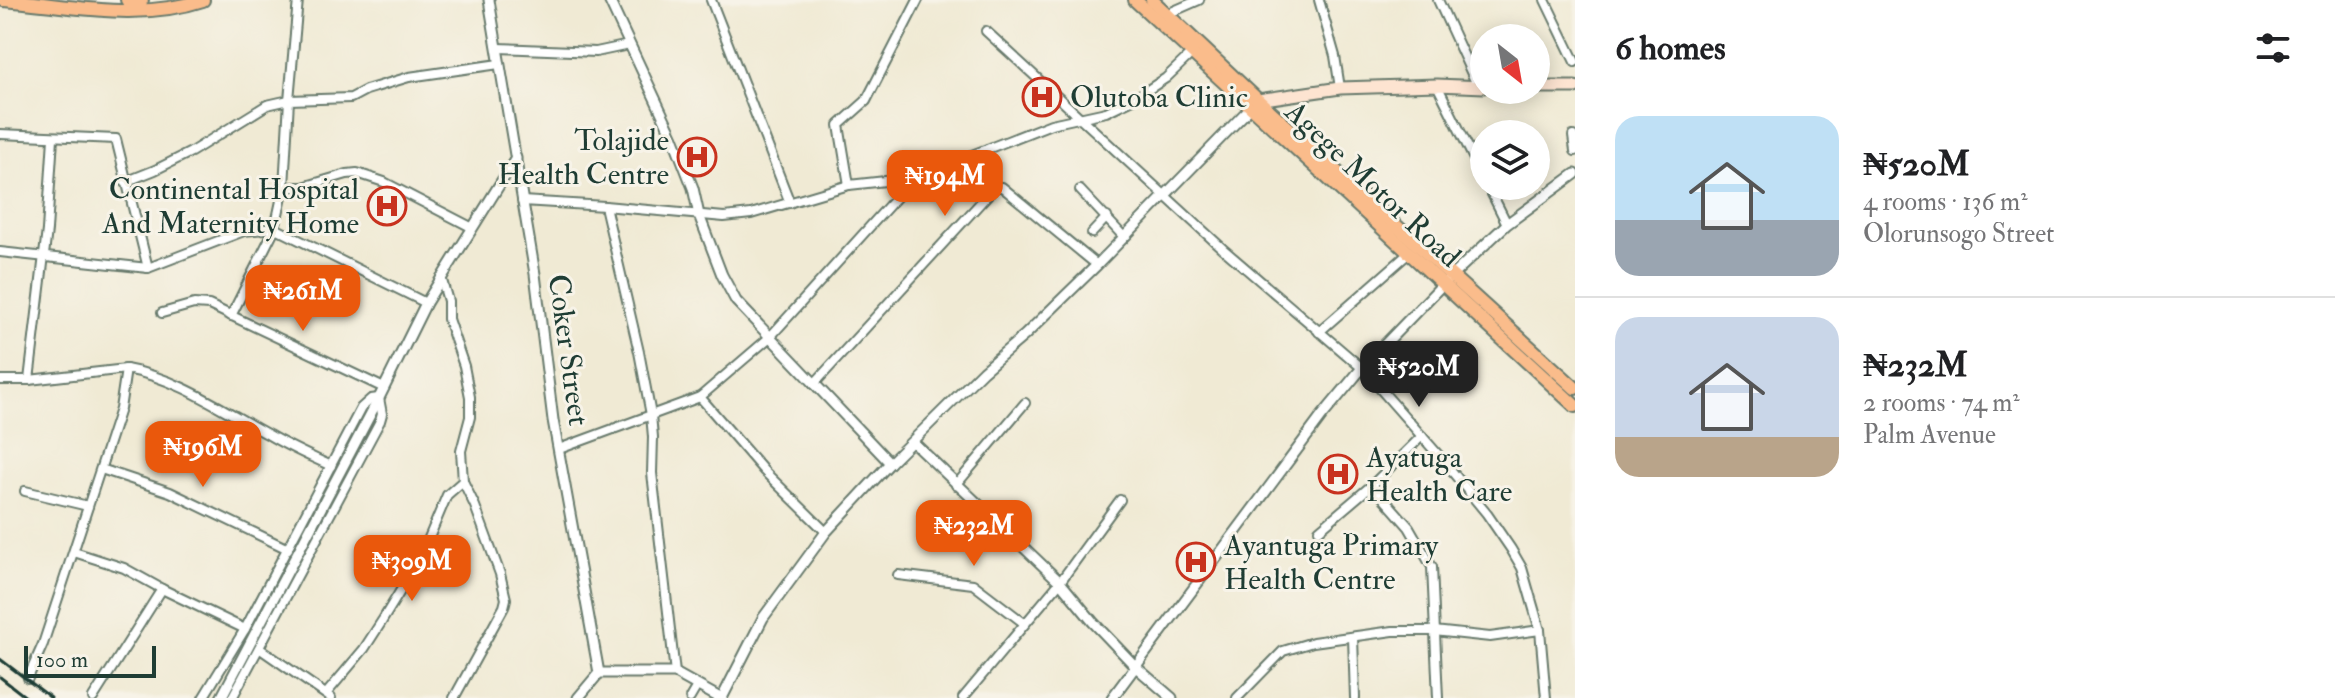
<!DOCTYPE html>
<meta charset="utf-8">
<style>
body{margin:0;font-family:"IM FELL Double Pica",serif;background:#f6f6f6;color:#202124;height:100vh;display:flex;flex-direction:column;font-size:30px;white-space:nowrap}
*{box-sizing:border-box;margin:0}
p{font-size:26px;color:#757577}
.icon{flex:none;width:44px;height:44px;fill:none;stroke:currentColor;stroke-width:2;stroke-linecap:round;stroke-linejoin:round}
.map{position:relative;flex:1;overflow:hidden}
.panel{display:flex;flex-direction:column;background:#fff;width:760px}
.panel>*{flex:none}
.needle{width:52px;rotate:149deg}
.controls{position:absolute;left:1470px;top:24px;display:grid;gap:16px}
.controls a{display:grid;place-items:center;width:80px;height:80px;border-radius:50%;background:#fff;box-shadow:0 4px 20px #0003;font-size:40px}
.scale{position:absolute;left:24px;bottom:20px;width:132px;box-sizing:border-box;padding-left:8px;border:4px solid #1f3d34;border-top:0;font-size:22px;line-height:28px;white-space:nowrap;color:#1f3d34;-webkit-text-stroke:6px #f7f3e8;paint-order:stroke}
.price{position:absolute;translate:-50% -68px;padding:0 18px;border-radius:16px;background:#ea580c;color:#fff;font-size:26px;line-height:52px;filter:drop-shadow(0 2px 4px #0008)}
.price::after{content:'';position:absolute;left:50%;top:48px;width:24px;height:18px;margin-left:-12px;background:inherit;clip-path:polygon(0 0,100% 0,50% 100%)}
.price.active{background:#222;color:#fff}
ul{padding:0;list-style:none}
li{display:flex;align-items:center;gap:24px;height:200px;padding:0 40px}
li+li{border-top:2px solid #e0e0e0}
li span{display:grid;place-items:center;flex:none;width:224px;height:160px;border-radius:24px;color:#555}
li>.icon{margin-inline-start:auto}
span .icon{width:96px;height:96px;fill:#fffc;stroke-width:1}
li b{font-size:34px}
h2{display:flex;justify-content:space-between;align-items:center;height:96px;padding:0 40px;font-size:34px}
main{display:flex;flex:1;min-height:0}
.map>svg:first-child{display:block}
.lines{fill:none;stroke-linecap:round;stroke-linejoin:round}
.minor-casing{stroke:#687a6c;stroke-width:12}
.tertiary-casing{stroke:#687a6c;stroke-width:13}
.secondary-casing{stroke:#687a6c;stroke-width:15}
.trunk-casing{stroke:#687a6c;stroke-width:16}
.minor{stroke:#fff;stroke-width:8}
.tertiary{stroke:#fff;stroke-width:9}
.secondary{stroke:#fde4d1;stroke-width:11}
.trunk{stroke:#fabc8b;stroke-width:12}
.rail{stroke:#1f3d34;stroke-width:3}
.labels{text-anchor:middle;stroke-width:6;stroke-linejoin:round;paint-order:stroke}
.poi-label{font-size:30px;fill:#1f3d34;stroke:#f7f3e8;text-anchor:start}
.street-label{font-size:30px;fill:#1f3d34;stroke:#f7f3e8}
</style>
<main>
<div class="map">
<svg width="1575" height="698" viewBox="0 0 1575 698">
<rect width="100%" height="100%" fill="#f7f3e8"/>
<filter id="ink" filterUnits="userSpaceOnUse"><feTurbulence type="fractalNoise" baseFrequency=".0125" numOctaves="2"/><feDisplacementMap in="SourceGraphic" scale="16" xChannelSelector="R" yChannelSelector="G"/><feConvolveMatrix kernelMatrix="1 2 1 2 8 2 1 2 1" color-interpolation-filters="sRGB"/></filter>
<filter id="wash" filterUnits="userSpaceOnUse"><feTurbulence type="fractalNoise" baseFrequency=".006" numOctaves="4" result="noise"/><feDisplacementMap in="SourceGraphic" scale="32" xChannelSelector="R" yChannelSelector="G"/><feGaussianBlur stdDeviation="1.8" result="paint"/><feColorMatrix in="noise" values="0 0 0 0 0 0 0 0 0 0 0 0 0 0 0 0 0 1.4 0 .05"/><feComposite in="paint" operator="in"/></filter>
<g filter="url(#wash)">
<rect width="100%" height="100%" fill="#f0ead4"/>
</g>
<g filter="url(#ink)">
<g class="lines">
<!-- minor casing -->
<g class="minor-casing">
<g id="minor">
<polyline points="711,0 790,203"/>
<polyline points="1319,0 1335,56 1340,88"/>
<polyline points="1438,0 1478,87"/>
<polyline points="1545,0 1575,62"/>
<polyline points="1167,14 1199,0"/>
<polyline points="986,31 1223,249 1362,368 1441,458 1487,514 1511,549 1522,568 1540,630 1546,698"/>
<polyline points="498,48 596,52 629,45"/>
<polyline points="1437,85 1484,179"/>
<polyline points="0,134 116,139 148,268"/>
<polyline points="1573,136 1575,151"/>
<polyline points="125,182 155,170 191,152 267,105 289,100 351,98 366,90 409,77 499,64"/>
<polyline points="849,185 839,125 866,101 918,0"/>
<polyline points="1488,186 1507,224"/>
<polyline points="284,187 303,187 347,174 357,173 384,182 471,227"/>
<polyline points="1080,190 1124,237"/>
<polyline points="522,201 605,206 724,217 751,214 849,185 913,178 1051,124 1106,112 1137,97 1166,78 1193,52"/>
<polyline points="605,206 639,352 651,415 653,437 652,473 675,673"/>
<polyline points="1092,233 1107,217"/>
<polyline points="0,252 148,268 244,231 275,228 426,303"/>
<polyline points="441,277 448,301 448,319 464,366 470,397 470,417 461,451 463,481 475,506 500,574 506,599 504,607 454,698"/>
<polyline points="162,313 194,304 209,305 384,388"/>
<polyline points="231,316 275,228 284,187 289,100 298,0"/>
<polyline points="1319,332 1409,253"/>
<path d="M0,380H29L126,369C178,378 224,411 269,435C289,447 310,456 331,466"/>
<polyline points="29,380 47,230 53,138"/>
<polyline points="814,384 995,187 1002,187 1097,265"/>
<polyline points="700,397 764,471 826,532"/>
<polyline points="559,449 700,397 770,337 913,179"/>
<polyline points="101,469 170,492 288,549"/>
<polyline points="956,485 1025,403"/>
<polyline points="1372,485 1409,527 1432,567 1438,698"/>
<polyline points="25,491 88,506"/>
<polyline points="1319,530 1372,485 1422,436"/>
<polyline points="74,552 124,568 162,589 245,629"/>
<polyline points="898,575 973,584 1024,623"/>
<polyline points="1353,637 1355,698"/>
<polyline points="259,648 331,698"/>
<polyline points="28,678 43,644 120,409 126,369"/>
<polyline points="326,694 364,649 382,621 421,557 447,495 463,481"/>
<polyline points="93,698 162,589"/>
<polyline points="203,698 245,629 361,408 371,399 379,398 382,414 380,421 232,698"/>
<polyline points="690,698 697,686"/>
<polyline points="963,698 1060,582 1120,500"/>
<polyline points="1237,698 1283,651 1313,642 1393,631 1434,631 1490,637 1540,630"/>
</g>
</g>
<!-- tertiary casing -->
<g class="tertiary-casing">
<g id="tertiary">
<polyline points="489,0 535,274 553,420 599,673 578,698"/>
<polyline points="609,0 673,137 693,188 699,215 722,275 736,301 890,463"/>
<polyline points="913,442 1060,582 1093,622 1136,667 1172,698"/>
<polyline points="599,673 675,673 720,698"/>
<polyline points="221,698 379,398 426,303 516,158"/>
<polyline points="722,698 763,618 826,532 890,463 983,371 1025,335 1097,265 1252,106"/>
<polyline points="1112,698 1322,416 1362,368 1443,284 1507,224 1575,174"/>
</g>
</g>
<!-- secondary casing -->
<g class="secondary-casing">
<g id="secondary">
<polyline points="1536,87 1575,87"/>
<polyline points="1255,104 1258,100 1340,88 1437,85 1484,87"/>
</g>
</g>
<!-- trunk casing -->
<g class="trunk-casing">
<g id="trunk">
<path d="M3,0C70,5 137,22 203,0"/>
<polyline points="127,0 142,0"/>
<polyline points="1135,0 1575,406"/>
<polyline points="1152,0 1258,100 1575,388"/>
</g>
</g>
<!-- minor -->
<use href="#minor" class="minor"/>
<!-- tertiary -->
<use href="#tertiary" class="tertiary"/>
<!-- secondary -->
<use href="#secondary" class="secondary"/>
<!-- trunk -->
<use href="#trunk" class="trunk"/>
<!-- rail -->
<g class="rail">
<polyline points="0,659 51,698"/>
<polyline points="0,677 27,698"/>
</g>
</g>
</g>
<!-- icons -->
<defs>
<g id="hospital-ring" transform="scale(2)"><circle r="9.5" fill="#f7f3e8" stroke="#c8321e" stroke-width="1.5"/><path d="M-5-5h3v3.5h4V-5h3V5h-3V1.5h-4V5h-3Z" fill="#c8321e"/></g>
</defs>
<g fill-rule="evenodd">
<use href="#hospital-ring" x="1042" y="97"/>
<use href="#hospital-ring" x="697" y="157"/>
<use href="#hospital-ring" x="387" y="206"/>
<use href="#hospital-ring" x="1338" y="474"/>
<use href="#hospital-ring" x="1196" y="562"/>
</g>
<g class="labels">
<!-- poi labels -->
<g class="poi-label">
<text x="1070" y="107">Olutoba Clinic</text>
<text x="669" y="150" text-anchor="end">Tolajide<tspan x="669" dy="34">Health Centre</tspan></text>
<text x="359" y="199" text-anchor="end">Continental Hospital<tspan x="359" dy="34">And Maternity Home</tspan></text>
<text x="1366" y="467">Ayatuga<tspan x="1366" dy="34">Health Care</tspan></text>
<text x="1224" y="555">Ayantuga Primary<tspan x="1224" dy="34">Health Centre</tspan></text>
</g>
<!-- street labels -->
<g class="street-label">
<text transform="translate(1373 184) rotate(43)" y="10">Agege Motor Road</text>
<text transform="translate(569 350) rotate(82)" y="10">Coker Street</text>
</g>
</g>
</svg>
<div class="controls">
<a><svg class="needle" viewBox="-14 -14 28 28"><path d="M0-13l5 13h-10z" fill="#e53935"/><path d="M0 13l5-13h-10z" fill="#757577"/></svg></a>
<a><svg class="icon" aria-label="layers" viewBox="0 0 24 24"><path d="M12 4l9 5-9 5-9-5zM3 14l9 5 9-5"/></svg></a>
</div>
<div class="scale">100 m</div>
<b class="price" style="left:945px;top:218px">₦194M</b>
<b class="price" style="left:303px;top:333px">₦261M</b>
<b class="price active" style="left:1419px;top:409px">₦520M</b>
<b class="price" style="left:203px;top:489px">₦196M</b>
<b class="price" style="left:974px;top:568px">₦232M</b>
<b class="price" style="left:412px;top:603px">₦309M</b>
</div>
<section class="panel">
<h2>6 homes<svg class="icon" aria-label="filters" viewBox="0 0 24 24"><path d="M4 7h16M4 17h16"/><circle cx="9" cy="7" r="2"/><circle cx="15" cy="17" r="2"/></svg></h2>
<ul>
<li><span style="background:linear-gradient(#bfe0f5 65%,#9aa5b1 0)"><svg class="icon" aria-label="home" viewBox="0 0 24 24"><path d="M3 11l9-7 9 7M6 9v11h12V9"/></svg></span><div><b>₦520M</b><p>4 rooms · 136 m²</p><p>Olorunsogo Street</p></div></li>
<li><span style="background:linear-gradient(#c9d6e8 75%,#b9a48a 0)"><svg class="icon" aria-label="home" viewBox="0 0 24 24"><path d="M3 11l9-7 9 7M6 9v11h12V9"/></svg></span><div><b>₦232M</b><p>2 rooms · 74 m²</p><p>Palm Avenue</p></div></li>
</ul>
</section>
</main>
